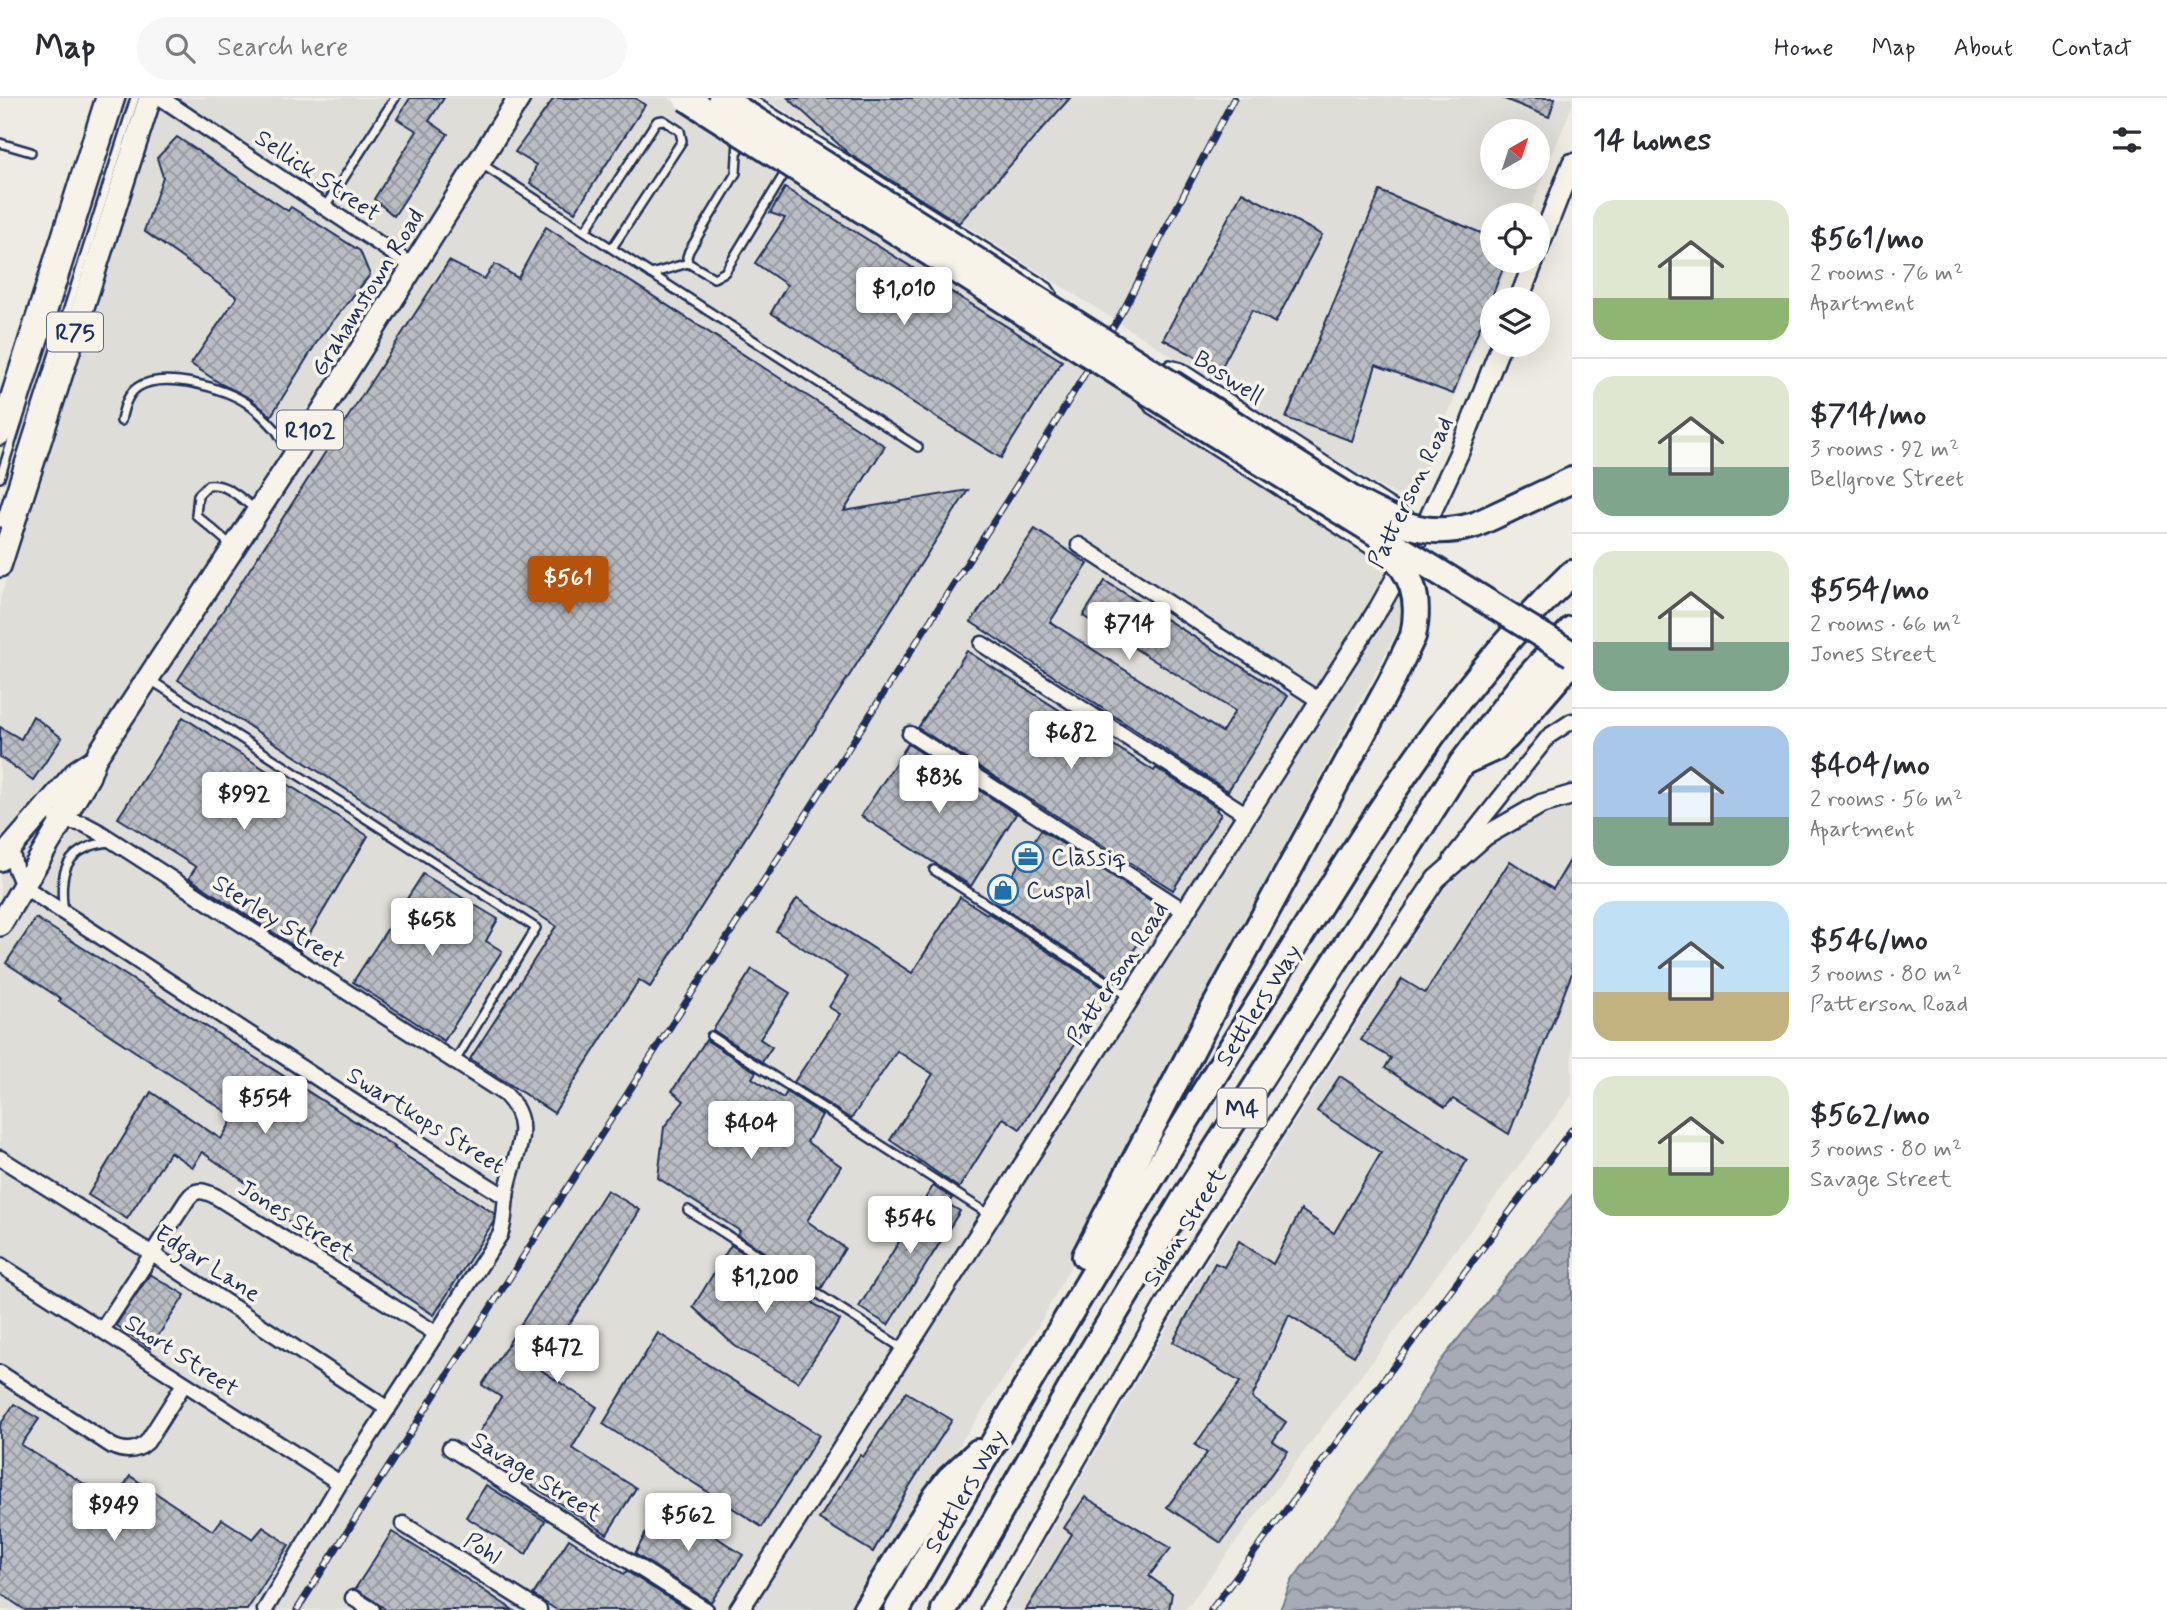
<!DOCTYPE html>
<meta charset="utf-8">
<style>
body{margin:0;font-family:Mynerve,sans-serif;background:#f7f7f7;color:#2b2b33;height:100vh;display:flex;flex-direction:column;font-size:26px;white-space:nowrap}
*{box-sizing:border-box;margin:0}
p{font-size:23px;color:#7c7c81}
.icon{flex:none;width:38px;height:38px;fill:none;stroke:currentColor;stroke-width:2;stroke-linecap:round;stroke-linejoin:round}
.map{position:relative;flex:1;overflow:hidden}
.side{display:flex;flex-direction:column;background:#fff;width:595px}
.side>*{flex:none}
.needle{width:46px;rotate:39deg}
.buttons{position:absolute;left:1480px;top:21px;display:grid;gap:14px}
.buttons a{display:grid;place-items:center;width:70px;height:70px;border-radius:50%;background:#fff;box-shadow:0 7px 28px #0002;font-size:35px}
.price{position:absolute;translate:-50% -60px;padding:0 16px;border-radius:7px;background:#fff;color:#222;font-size:23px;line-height:46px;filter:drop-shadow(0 2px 4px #0008)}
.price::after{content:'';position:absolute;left:50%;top:42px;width:21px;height:16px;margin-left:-10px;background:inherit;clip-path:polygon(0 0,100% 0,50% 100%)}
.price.on{background:#b45309;color:#fff}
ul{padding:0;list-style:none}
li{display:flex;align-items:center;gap:21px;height:175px;padding:0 21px}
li+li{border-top:2px solid #e1e1e2}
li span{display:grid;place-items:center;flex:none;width:196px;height:140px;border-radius:21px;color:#555}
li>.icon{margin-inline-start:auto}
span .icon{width:84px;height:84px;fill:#fffc;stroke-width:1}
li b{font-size:30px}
h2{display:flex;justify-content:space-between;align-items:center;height:84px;padding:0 21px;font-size:30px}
header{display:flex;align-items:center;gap:42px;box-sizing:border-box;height:98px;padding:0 35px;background:#fff;border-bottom:2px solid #e1e1e2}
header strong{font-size:33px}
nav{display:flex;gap:38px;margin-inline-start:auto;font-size:24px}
.search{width:490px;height:63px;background:#f7f7f7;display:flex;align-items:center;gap:18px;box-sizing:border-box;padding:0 24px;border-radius:38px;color:#7c7c81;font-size:26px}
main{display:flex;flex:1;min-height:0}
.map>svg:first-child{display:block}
.built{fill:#deddd8;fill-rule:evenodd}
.water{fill:url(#water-waves);stroke:#6e7992;stroke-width:2}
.building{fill:url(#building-cross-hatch);stroke:#1b2f5e;stroke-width:2}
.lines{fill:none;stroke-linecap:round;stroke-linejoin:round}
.service-casing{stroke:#1b2f5e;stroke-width:12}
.minor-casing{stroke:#1b2f5e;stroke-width:19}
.tertiary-casing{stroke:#1b2f5e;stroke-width:23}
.primary-casing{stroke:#1b2f5e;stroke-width:26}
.motorway-casing{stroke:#1b2f5e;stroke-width:30}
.service{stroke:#f7f3e8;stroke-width:7}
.minor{stroke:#f7f3e8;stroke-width:14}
.tertiary{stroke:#f7f3e8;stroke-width:18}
.primary{stroke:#f7f3e8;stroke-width:21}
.motorway{stroke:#f7f3e8;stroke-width:24}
.rail-casing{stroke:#1b2f5e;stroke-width:7}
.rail{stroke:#f7f3e8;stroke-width:4.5;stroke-dasharray:13;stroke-linecap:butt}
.motorway-bridge-casing{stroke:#1b2f5e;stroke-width:30;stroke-linecap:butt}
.motorway-bridge{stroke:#f7f3e8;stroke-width:24}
.labels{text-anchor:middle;stroke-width:7;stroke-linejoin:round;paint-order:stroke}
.shield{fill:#f7f3e8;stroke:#5d6a87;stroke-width:2}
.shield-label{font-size:23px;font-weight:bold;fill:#1b2f5e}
.street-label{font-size:24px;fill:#1b2f5e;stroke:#f7f3e8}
.poi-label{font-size:24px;fill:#1b2f5e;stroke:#f7f3e8;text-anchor:start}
</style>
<header>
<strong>Map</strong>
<div class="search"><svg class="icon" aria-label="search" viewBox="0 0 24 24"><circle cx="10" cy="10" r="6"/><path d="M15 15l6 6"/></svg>Search here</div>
<nav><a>Home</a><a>Map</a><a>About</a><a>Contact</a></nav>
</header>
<main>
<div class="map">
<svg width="1572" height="1512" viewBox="0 0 1572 1512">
<defs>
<pattern id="water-waves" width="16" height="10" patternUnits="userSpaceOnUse" patternTransform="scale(1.75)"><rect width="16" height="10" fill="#a6abb5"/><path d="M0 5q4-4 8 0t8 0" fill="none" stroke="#868c96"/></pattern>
<pattern id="building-cross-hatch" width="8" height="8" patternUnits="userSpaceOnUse" patternTransform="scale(1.75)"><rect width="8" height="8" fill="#babdc2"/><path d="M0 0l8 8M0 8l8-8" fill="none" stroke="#969aa1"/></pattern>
</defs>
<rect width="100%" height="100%" fill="#eeebe2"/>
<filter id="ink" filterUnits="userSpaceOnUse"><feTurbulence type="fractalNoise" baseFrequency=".0143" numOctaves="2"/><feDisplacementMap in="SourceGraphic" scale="14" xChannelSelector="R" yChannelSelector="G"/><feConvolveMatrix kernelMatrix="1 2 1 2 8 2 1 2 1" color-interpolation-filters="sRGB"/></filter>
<g filter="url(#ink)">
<!-- built -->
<g class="built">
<polygon points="163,0 668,0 1067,257 1292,397 1377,457 1405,498 1407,514 1217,876 1079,1152 1038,1229 849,1512 0,1512 0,501"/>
<path d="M764,0H1572V8L1528,117H1493V163H1510L1412,405L1366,381ZM1493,33H1538V79H1493Z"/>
<polygon points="1572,704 1572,997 1185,1512 1005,1512 1192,1187 1378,892 1445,790 1490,749 1528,721"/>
</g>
<!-- water -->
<polygon class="water" points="1572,1097 1572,1512 1280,1512 1291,1484 1390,1348 1439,1265"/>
<!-- building -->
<g class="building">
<polygon points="410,0 444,0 429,23 448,36 394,118 374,101 417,33 397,21"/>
<polygon points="554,0 635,0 645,7 575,114 530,85 536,67 515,54"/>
<polygon points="788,0 1070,0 959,125 849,56"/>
<polygon points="1502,0 1555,0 1549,19"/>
<polygon points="177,39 288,113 291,109 360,153 370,177 320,239 271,318 251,301 221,286 191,266 237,199 144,133 163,79 157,60"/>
<polygon points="785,90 1062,263 1001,360 771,215 787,187 755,165 785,120 770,115"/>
<polygon points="1380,93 1493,140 1493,163 1506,163 1453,296 1376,267 1352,343 1286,320"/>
<polygon points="1242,94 1322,137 1275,225 1252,212 1220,272 1163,241"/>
<polygon points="546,129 885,348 844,413 968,392 650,889 639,882 554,1015 470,961 556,828 178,582 449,163 484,181 495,166 518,180"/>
<polygon points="1035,431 1088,466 1050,524 1222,634 1235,613 1083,518 1105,483 1288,598 1228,693 971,524"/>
<polygon points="967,553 1154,673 1156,670 1218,710 1216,712 1221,716 1173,792 918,630"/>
<polygon points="33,618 62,640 33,682 0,659 0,629 21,641"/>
<polygon points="183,619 368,738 300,852 189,780 196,769 118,720"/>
<polygon points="908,646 1016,716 971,788 861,718"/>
<polygon points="1041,732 1161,809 1115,882 995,804"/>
<polygon points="1572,759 1572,875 1509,1036 1453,1001 1445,1009 1385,970 1391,960 1361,942 1402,881 1425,895 1510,763 1553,791"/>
<polygon points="423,776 498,821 486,843 502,853 444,943 353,884"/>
<polygon points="960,799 987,816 988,815 1109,893 1020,1031 1003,1020 959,1090 890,1042 933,976 897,953 851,1021 794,984 840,916 829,909 848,879 776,833 797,801 912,875"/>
<polygon points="36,820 395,1049 394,1050 495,1116 494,1123 434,1217 254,1101 259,1094 202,1054 193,1069 170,1054 127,1121 88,1097 151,994 221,1041 234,1019 59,903 61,901 6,865"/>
<polygon points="752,871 790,895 760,941 772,949 762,964 713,932"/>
<polygon points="706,942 756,974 752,980 783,1000 787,994 822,1017 807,1044 841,1068 807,1123 845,1150 821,1191 738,1137 740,1133 658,1080 664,1029 684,1003 672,993"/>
<polygon points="1340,978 1467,1062 1354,1258 1289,1217 1252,1300 1286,1324 1273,1343 1288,1353 1221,1445 1167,1409 1207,1355 1195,1347 1240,1284 1173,1244 1215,1165 1224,1169 1239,1143 1273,1166 1301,1112 1334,1135 1381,1055 1317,1013"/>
<polygon points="933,1088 952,1100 948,1106 960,1113 888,1227 859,1209"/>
<polygon points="607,1092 640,1112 541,1272 597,1309 572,1350 636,1390 607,1436 471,1348 501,1299 482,1287"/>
<polygon points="731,1147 815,1201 813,1205 840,1222 798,1284 735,1248 693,1209"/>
<polygon points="150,1176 185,1197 150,1250 116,1227"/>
<polygon points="658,1235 819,1337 762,1429 603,1326"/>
<polygon points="906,1294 952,1322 909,1389 873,1454 819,1421 860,1357 863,1359"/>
<polygon points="14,1306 39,1321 21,1347 114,1404 130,1378 213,1433 222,1421 253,1441 263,1429 289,1447 247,1512 25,1512 0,1495 0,1327"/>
<polygon points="486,1387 545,1423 526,1456 466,1419"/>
<polygon points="1085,1399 1171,1450 1149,1478 1172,1495 1169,1512 1026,1512 1072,1436 1064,1430"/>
<polygon points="662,1403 743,1457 711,1504 635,1456"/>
<polygon points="392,1434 462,1478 513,1512 386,1512 381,1508 355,1491"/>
<polygon points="569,1441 624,1476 626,1473 688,1512 557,1512 533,1497"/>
</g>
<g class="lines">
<!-- service casing -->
<g class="service-casing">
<g id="service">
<polyline points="750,0 1048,189 1052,195 1048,204"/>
<polyline points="738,41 736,75 689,153 687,159 688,165 714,180 725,174 786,73"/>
<polyline points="0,45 31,54"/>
<polyline points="480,65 918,349"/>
<polyline points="325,109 395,0"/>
<polyline points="585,133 654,27 657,23 663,22 680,33 682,43 612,150"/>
<polyline points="651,176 688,165"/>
<polyline points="1160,274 1170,266 1181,269 1403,413"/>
<polyline points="1143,301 1150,311 1379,458"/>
<path d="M121,323C123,312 128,295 138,289C163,273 225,289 248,306C258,313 268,323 276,332C281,340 285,348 291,355"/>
<polyline points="0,380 121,0"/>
<polyline points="0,425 135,0"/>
<path d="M231,447L196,417L198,397L208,387C227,385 240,400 255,411"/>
<polyline points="149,581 536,830 455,963"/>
<polyline points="934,772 1130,899"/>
<path d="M64,814C58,773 66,749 110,744"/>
<polyline points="711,938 990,1117"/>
<polyline points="688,1112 905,1252"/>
</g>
</g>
<!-- minor casing -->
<g class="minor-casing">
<g id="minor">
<polyline points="161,0 414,169"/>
<polyline points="1079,447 1320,603"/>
<polyline points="982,546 1247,717"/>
<polyline points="910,636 1186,814"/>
<path d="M56,721L84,726L99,734L505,996C539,1031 510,1060 506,1099C504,1113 505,1124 500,1137L340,1385L265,1512"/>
<polyline points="11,750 15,769 23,788 360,1008 506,1099"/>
<polyline points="1452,760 1549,638 1572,623"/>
<polyline points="0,1060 151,1155 388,1311"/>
<polyline points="0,1167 340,1385"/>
<path d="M102,1232L187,1102C195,1090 203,1092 215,1098L437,1236"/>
<path d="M0,1275L112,1348C125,1354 136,1354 147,1344L184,1286"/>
<polyline points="450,1350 706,1512"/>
<polyline points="403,1426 539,1512"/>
<polyline points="353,1500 372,1512"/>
</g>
</g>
<!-- tertiary casing -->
<g class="tertiary-casing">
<g id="tertiary">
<polyline points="1538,152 1572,65"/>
<polyline points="1519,201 1534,163"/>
<polyline points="739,1512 1379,510 1426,426 1459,355 1501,247"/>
<polyline points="990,1512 1182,1177 1370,880 1436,781 1485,738 1541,706 1572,697"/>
</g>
</g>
<!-- primary casing -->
<g class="primary-casing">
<g id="primary">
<polyline points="0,336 107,0"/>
<polyline points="0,468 150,0"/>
<polyline points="0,762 77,673 91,664"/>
<polyline points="0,827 89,678 95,661 294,358 519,0"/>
</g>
</g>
<!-- motorway casing -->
<g class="motorway-casing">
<g id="motorway">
<polyline points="1475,427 1572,382"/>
<polyline points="1464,664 1495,650 1507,639 1572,564"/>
<polyline points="1085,1158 1207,923 1391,584 1413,538"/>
<polyline points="865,1512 936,1398 949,1381 978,1354"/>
<path d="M897,1512C1015,1305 1138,1099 1264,897C1356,750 1446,595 1572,475"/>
<polyline points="944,1512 1088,1260 1187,1096 1462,665 1522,586 1572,531"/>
</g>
</g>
<!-- service -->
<use href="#service" class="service"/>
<!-- minor -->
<use href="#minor" class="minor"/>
<!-- tertiary -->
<use href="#tertiary" class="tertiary"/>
<!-- primary -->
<use href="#primary" class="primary"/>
<!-- motorway -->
<use href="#motorway" class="motorway"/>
<!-- rail casing -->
<g class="rail-casing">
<g id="rail">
<polyline points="297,1512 1033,362 1125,209 1234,0"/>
<polyline points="1211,1512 1572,1031"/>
</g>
</g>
<!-- rail -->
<use href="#rail" class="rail"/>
<!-- motorway-bridge casing -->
<g class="motorway-bridge-casing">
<g id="motorway-bridge">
<polyline points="686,0 1184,317 1572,556"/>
<polyline points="721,0 1376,416"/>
<path d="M1363,407C1404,428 1429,440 1475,427"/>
<path d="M1383,448C1413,474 1421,500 1413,538"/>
</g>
</g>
<!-- motorway-bridge -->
<use href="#motorway-bridge" class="motorway-bridge"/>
</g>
</g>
<!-- icons -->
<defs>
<g id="office-ring" transform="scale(1.575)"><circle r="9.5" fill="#f7f3e8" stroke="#1f6fb2" stroke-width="1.5"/><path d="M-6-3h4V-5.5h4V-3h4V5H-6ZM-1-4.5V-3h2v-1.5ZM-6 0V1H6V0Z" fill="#1f6fb2"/></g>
<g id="shop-ring" transform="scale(1.575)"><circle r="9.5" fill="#f7f3e8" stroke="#1f6fb2" stroke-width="1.5"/><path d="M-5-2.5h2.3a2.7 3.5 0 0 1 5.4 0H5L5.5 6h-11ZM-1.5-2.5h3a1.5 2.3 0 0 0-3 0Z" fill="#1f6fb2"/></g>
</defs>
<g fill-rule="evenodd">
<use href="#office-ring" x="1028" y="759"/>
<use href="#shop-ring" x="1003" y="792"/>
</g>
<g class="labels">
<!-- shield labels -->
<g class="shield">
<rect x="47" y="214.5" width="56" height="39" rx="5"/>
<rect x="277" y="312.5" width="66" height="39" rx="5"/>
<rect x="1217.5" y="990.5" width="49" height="39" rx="5"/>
</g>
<g class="shield-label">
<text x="75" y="242">R75</text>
<text x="310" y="340">R102</text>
<text x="1242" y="1018">M4</text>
</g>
<!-- street labels -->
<g class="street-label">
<text transform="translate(318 77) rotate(34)" y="8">Sellick Street</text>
<text transform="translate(367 194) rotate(-58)" y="8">Grahamstown Road</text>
<text transform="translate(1229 279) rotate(33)" y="8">Boswell</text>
<text transform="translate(1410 394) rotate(-64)" y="8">Patterson Road</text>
<text transform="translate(279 823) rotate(33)" y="8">Sterley Street</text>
<text transform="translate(1117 875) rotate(-57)" y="8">Patterson Road</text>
<text transform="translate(1258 907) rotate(-58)" y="8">Settlers Way</text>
<text transform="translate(426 1022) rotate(32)" y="8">Swartkops Street</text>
<text transform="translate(297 1122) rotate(32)" y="8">Jones Street</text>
<text transform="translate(1184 1129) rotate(-58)" y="8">Sidon Street</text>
<text transform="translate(208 1165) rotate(33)" y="8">Edgar Lane</text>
<text transform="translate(182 1257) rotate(33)" y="8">Short Street</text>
<text transform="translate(537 1378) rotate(32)" y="8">Savage Street</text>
<text transform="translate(965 1393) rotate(-60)" y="8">Settlers Way</text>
<text transform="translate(483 1450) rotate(32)" y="8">Pohl</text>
</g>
<!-- poi labels -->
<g class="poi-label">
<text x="1051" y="767">Classiq</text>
<text x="1026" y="800">Cuspal</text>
</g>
</g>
</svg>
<div class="buttons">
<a><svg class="needle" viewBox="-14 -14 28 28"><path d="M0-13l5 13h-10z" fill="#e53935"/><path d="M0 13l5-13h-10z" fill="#7c7c81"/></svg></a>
<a><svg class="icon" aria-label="locate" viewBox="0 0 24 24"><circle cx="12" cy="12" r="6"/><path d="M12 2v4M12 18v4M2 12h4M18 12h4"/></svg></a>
<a><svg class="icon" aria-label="layers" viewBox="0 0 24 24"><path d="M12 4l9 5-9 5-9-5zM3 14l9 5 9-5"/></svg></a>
</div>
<b class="price" style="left:904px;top:229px">$1,010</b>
<b class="price on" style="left:568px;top:518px">$561</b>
<b class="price" style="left:1129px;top:564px">$714</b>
<b class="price" style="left:1071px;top:673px">$682</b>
<b class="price" style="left:939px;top:717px">$836</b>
<b class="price" style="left:244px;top:734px">$992</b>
<b class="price" style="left:432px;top:860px">$658</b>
<b class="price" style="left:265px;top:1038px">$554</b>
<b class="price" style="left:751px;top:1063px">$404</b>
<b class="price" style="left:910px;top:1158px">$546</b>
<b class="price" style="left:765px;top:1217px">$1,200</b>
<b class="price" style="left:557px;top:1287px">$472</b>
<b class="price" style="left:114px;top:1445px">$949</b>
<b class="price" style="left:688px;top:1455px">$562</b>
</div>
<section class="side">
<h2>14 homes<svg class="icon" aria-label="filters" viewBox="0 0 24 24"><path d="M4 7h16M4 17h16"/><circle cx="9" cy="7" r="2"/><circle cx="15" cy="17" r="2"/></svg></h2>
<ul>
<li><span style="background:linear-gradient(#dfe7d0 70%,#8fb573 0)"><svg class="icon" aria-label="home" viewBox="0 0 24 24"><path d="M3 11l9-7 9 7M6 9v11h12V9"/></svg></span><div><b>$561/mo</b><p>2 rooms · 76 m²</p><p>Apartment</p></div></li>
<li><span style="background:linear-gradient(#dfe7d0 65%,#7fa58c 0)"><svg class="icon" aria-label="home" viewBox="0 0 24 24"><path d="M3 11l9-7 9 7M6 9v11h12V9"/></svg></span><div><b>$714/mo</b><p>3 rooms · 92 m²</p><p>Bellgrove Street</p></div></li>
<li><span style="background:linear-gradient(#dfe7d0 65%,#7fa58c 0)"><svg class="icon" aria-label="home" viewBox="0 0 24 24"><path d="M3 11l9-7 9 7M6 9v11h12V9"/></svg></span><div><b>$554/mo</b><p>2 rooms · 66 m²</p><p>Jones Street</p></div></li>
<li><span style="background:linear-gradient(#a9c7e8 65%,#7fa58c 0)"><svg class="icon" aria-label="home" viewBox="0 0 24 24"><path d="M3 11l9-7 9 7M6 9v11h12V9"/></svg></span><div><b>$404/mo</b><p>2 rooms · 56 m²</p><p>Apartment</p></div></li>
<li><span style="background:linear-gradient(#bfe0f5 65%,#c2b280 0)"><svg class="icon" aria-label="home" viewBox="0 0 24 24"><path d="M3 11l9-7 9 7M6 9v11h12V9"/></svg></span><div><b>$546/mo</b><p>3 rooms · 80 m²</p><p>Patterson Road</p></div></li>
<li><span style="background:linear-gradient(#dfe7d0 65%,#8fb573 0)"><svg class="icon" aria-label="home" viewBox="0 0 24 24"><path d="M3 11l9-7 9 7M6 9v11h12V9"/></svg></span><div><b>$562/mo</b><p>3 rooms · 80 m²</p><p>Savage Street</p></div></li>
</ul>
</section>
</main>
